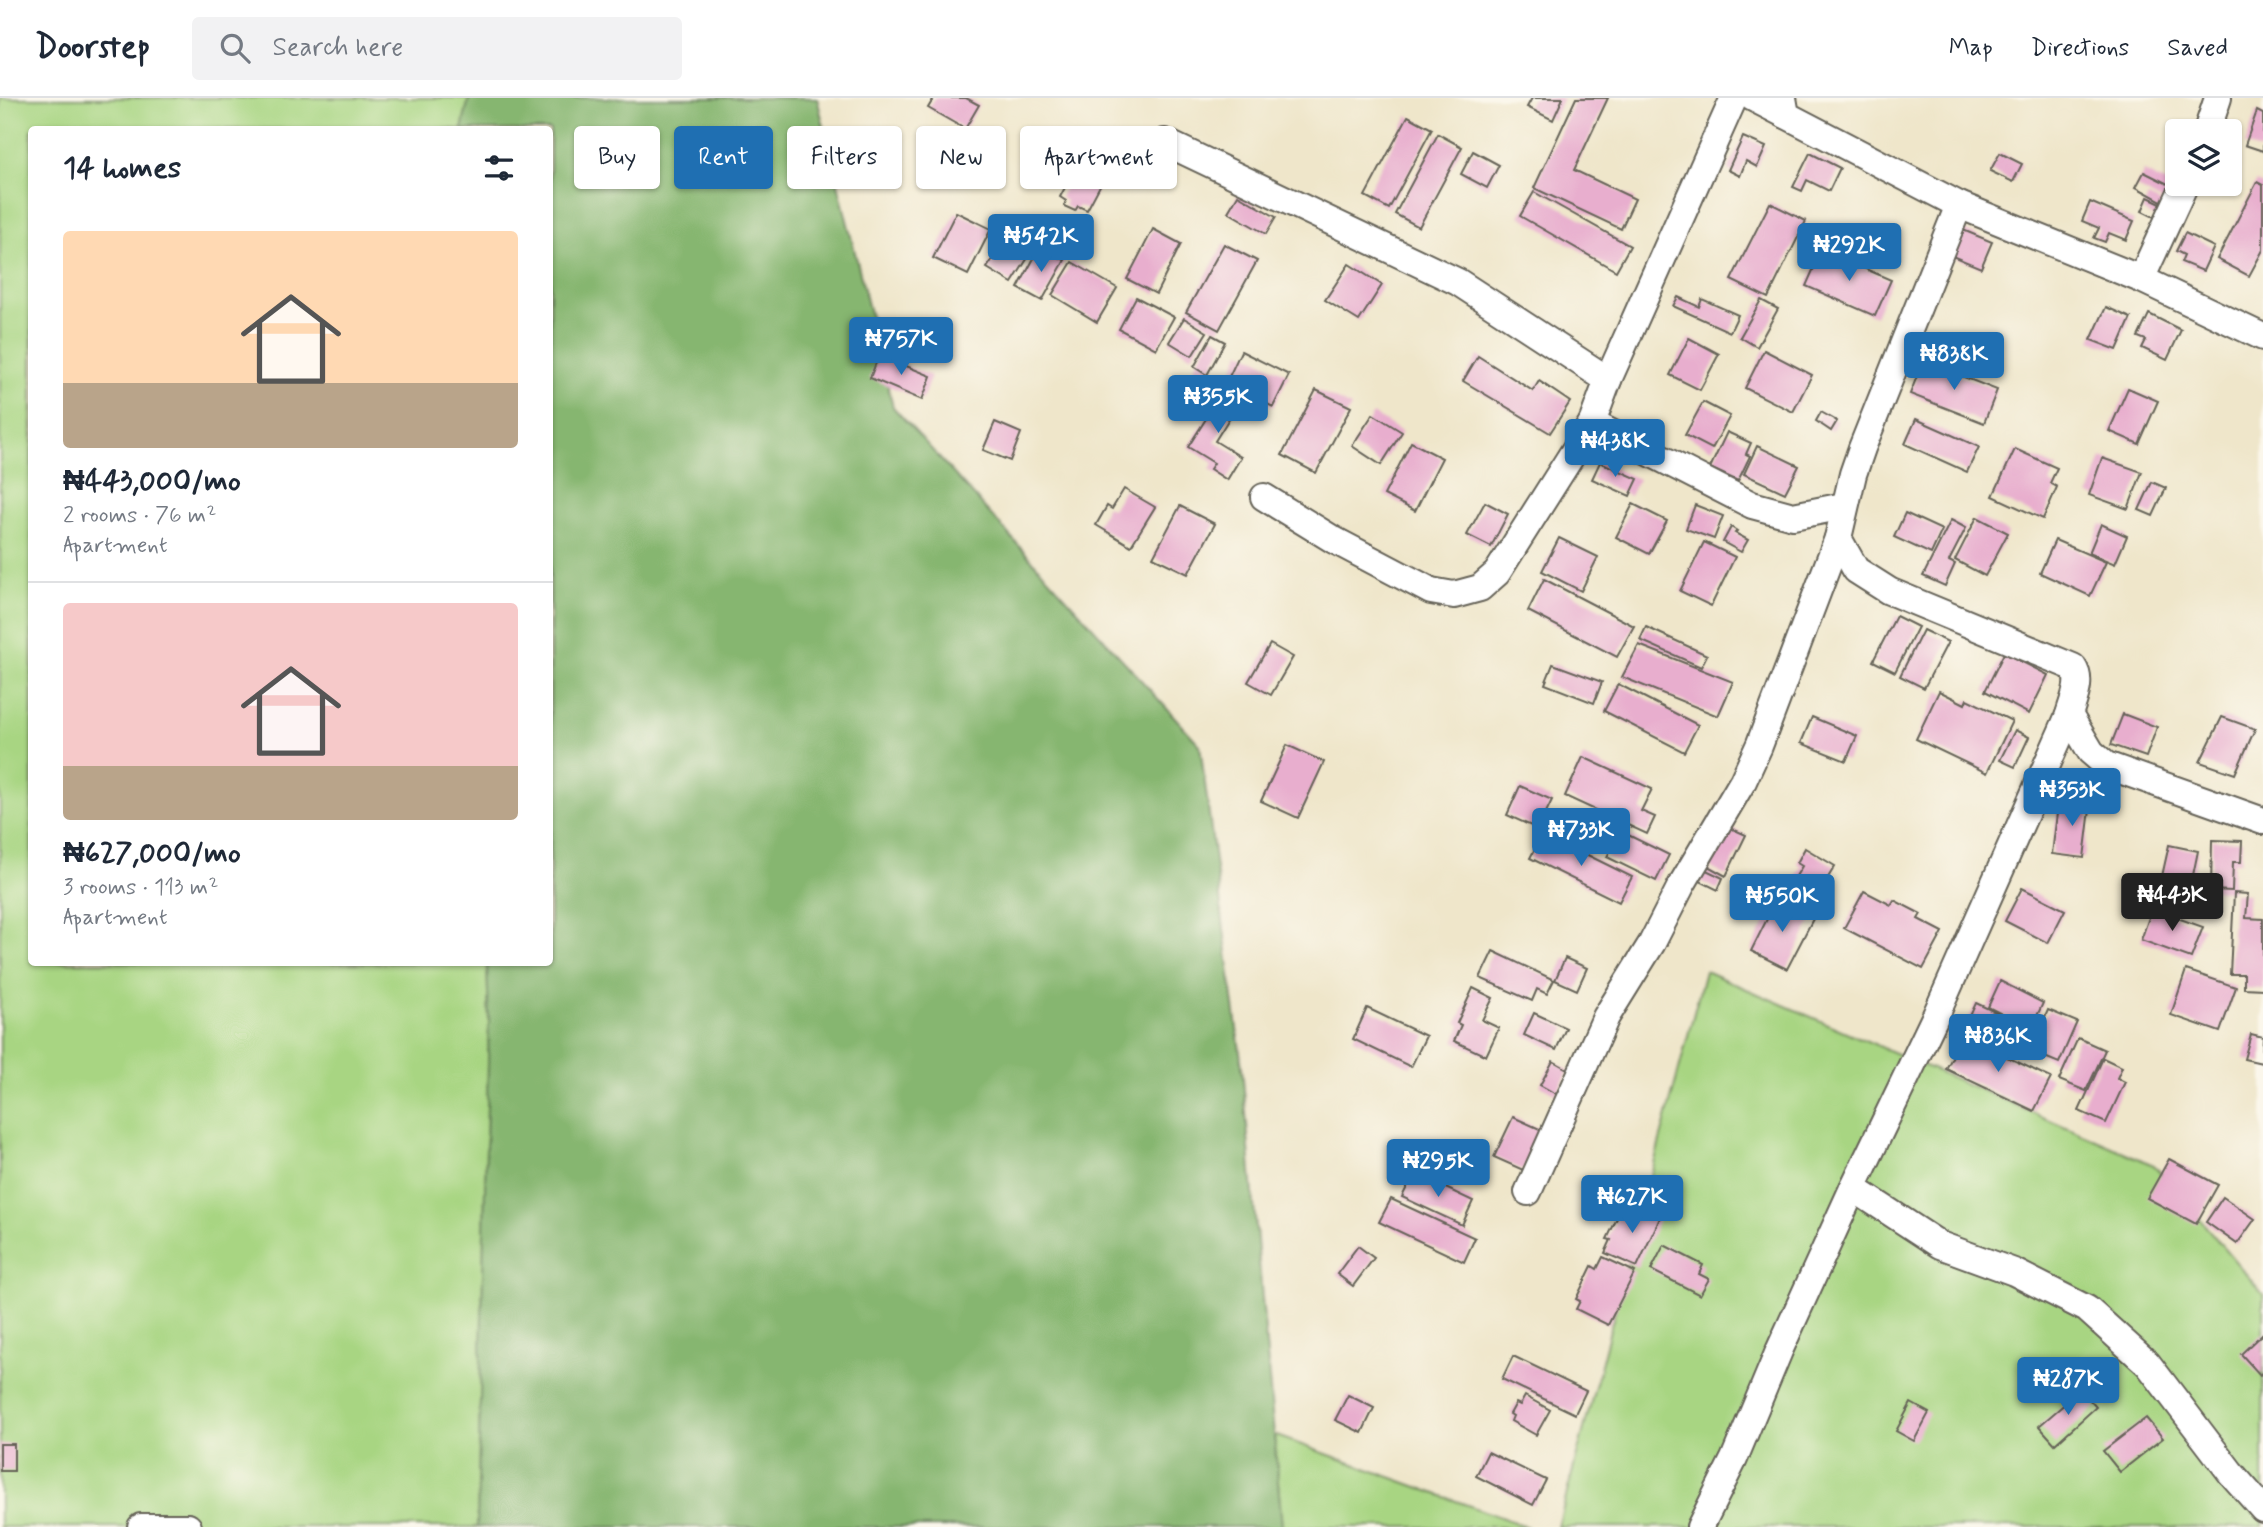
<!DOCTYPE html>
<meta charset="utf-8">
<style>
body{margin:0;font-family:Mynerve,sans-serif;background:#f2f2f3;color:#1f2937;height:100vh;display:flex;flex-direction:column;font-size:26px;white-space:nowrap}
*{box-sizing:border-box;margin:0}
p{font-size:23px;color:#747a83}
.icon{flex:none;width:38px;height:38px;fill:none;stroke:currentColor;stroke-width:2;stroke-linecap:round;stroke-linejoin:round}
.map{position:relative;flex:1;overflow:hidden}
.sheet{position:absolute;left:28px;top:28px;width:525px;height:840px;display:flex;flex-direction:column;background:#fff;border-radius:7px;box-shadow:0 2px 5px #0004}
.sheet>*{flex:none}
.guide{position:absolute;left:574px;top:28px;width:665px;height:63px;display:flex;gap:14px}
.tools{position:absolute;left:2165px;top:21px;display:grid;gap:14px}
.tools a{display:grid;place-items:center;width:77px;height:77px;border-radius:7px;background:#fff;box-shadow:0 2px 5px #0004;font-size:35px}
.price{position:absolute;translate:-50% -60px;padding:0 16px;border-radius:7px;background:#1f6fb2;color:#fff;font-size:23px;line-height:46px;filter:drop-shadow(0 2px 4px #0008)}
.price::after{content:'';position:absolute;left:50%;top:42px;width:21px;height:16px;margin-left:-10px;background:inherit;clip-path:polygon(0 0,100% 0,50% 100%)}
.price.selected{background:#222;color:#fff}
ul{padding:0;list-style:none}
li{display:grid;align-content:center;gap:14px;height:371px;padding:0 35px}
li+li{border-top:2px solid #e0e1e3}
li span{display:grid;place-items:center;height:217px;border-radius:7px;color:#555}
li>.icon{margin-inline-start:auto}
span .icon{width:126px;height:126px;fill:#fffc;stroke-width:1}
li b{font-size:30px}
h2{display:flex;justify-content:space-between;align-items:center;height:84px;padding:0 35px;font-size:30px}
.chip{padding:0 24px;border-radius:7px;background:#fff;box-shadow:0 2px 5px #0004;font-size:24px;line-height:63px}
.chip.selected{background:#1f6fb2;color:#fff}
header{display:flex;align-items:center;gap:42px;box-sizing:border-box;height:98px;padding:0 35px;background:#fff;border-bottom:2px solid #e0e1e3}
header strong{font-size:33px}
nav{display:flex;gap:38px;margin-inline-start:auto;font-size:24px}
.search{width:490px;height:63px;background:#f2f2f3;display:flex;align-items:center;gap:18px;box-sizing:border-box;padding:0 24px;border-radius:7px;color:#747a83;font-size:26px}
.map>svg:first-child{display:block}
.green{fill:#a8d582;stroke:#62784f;stroke-width:2}
.forest{fill:#86b670;stroke:#516946;stroke-width:2}
.building{fill:#e8aece}
.lines{fill:none;stroke-linecap:round;stroke-linejoin:round}
.minor-casing{stroke:#666359;stroke-width:30}
.minor{stroke:#fff;stroke-width:26}
</style>
<header>
<strong>Doorstep</strong>
<div class="search"><svg class="icon" aria-label="search" viewBox="0 0 24 24"><circle cx="10" cy="10" r="6"/><path d="M15 15l6 6"/></svg>Search here</div>
<nav><a>Map</a><a>Directions</a><a>Saved</a></nav>
</header>
<div class="map">
<svg width="2263" height="1429" viewBox="0 0 2263 1429">
<rect width="100%" height="100%" fill="#fbf7ec"/>
<filter id="ink" filterUnits="userSpaceOnUse"><feTurbulence type="fractalNoise" baseFrequency=".0143" numOctaves="2"/><feDisplacementMap in="SourceGraphic" scale="14" xChannelSelector="R" yChannelSelector="G"/><feConvolveMatrix kernelMatrix="1 2 1 2 8 2 1 2 1" color-interpolation-filters="sRGB"/></filter>
<filter id="wash" filterUnits="userSpaceOnUse"><feTurbulence type="fractalNoise" baseFrequency=".00686" numOctaves="4" result="noise"/><feDisplacementMap in="SourceGraphic" scale="28" xChannelSelector="R" yChannelSelector="G"/><feGaussianBlur stdDeviation="1.57" result="paint"/><feColorMatrix in="noise" values="0 0 0 0 0 0 0 0 0 0 0 0 0 0 0 0 0 1.4 0 .05"/><feComposite in="paint" operator="in"/></filter>
<g filter="url(#wash)">
<rect width="100%" height="100%" fill="#efe6ca"/>
<!-- green -->
<g class="green">
<polygon points="0,0 469,0 462,31 32,32 32,864 487,865 489,924 477,1429 0,1429"/>
<polygon points="1705,873 2154,1067 2263,1196 2263,1429 1558,1429"/>
<polygon points="1274,1337 1528,1429 1282,1429"/>
</g>
<!-- forest -->
<polygon class="forest" points="469,0 817,0 893,309 1200,647 1242,969 1282,1429 477,1429 489,924 487,865 550,864 550,32 462,32"/>
<g id="blocks">
<!-- building -->
<g class="building">
<polygon points="934,0 966,0 979,7 965,31 928,10"/>
<polygon points="1532,0 1563,0 1553,22 1527,9"/>
<polygon points="1576,0 1608,0 1574,72 1635,101 1621,131 1534,90"/>
<polygon points="2257,13 2263,16 2263,53 2245,47"/>
<polygon points="1408,18 1432,31 1389,111 1365,98"/>
<polygon points="1057,34 1068,39 1050,80 1038,75"/>
<polygon points="1438,36 1462,49 1419,129 1395,116"/>
<polygon points="1743,39 1766,49 1757,69 1746,63 1740,78 1728,72"/>
<polygon points="1086,50 1112,65 1087,112 1078,108 1075,113 1064,108 1066,103 1060,99"/>
<polygon points="1473,53 1499,67 1487,90 1461,76"/>
<polygon points="1810,55 1840,70 1829,93 1807,82 1802,93 1793,89"/>
<polygon points="2000,55 2022,66 2013,84 1990,73"/>
<polygon points="2144,74 2174,89 2165,105 2136,89"/>
<polygon points="2257,84 2263,87 2263,152 2249,178 2217,161"/>
<polygon points="1534,94 1630,148 1616,173 1520,118"/>
<polygon points="1238,97 1276,119 1266,136 1228,114"/>
<polygon points="2148,99 2163,106 2156,120 2142,113"/>
<polygon points="2090,104 2134,123 2126,142 2109,135 2105,144 2094,140 2099,130 2082,123"/>
<polygon points="1770,105 1806,123 1768,200 1731,182"/>
<polygon points="956,114 991,131 968,177 933,160"/>
<polygon points="1153,131 1181,146 1156,196 1127,181"/>
<polygon points="1011,132 1036,147 1012,185 987,170"/>
<polygon points="1963,132 1992,144 1981,170 1952,158"/>
<polygon points="2185,135 2214,149 2203,173 2181,164 2184,157 2176,153"/>
<polygon points="1224,146 1257,163 1219,232 1186,214"/>
<polygon points="1040,149 1065,162 1042,203 1018,190"/>
<polygon points="1822,152 1891,182 1875,218 1806,188"/>
<polygon points="1072,164 1117,190 1097,224 1052,197"/>
<polygon points="1349,166 1382,187 1359,223 1325,202"/>
<polygon points="1136,199 1174,219 1156,251 1119,231"/>
<polygon points="1678,199 1699,209 1702,201 1738,217 1730,234 1673,208"/>
<polygon points="1761,202 1778,211 1757,249 1740,239"/>
<polygon points="2106,209 2131,220 2117,252 2091,242"/>
<polygon points="2149,216 2181,232 2167,262 2142,250 2146,242 2138,239"/>
<polygon points="1184,220 1207,234 1192,258 1169,244"/>
<polygon points="1212,237 1225,244 1207,277 1194,269"/>
<polygon points="1689,240 1719,256 1700,292 1670,277"/>
<polygon points="1764,252 1812,277 1793,314 1745,290"/>
<polygon points="1241,253 1289,277 1273,309 1226,285"/>
<polygon points="879,257 931,278 922,302 870,280"/>
<polygon points="1478,258 1533,293 1539,283 1570,304 1550,335 1463,283"/>
<polygon points="1923,263 1997,292 1984,325 1910,296"/>
<polygon points="1227,288 1243,298 1215,343 1241,359 1227,382 1210,371 1214,365 1188,349"/>
<polygon points="2128,290 2158,303 2139,346 2109,333"/>
<polygon points="1316,292 1351,309 1316,375 1282,357"/>
<polygon points="1703,304 1730,318 1712,351 1685,337"/>
<polygon points="1821,314 1837,323 1831,333 1816,323"/>
<polygon points="1373,316 1402,334 1381,367 1352,348"/>
<polygon points="1916,321 1979,349 1967,374 1905,346"/>
<polygon points="995,324 1021,335 1010,363 983,352"/>
<polygon points="1727,334 1751,345 1746,356 1750,358 1738,383 1710,370"/>
<polygon points="1411,344 1442,360 1415,413 1384,397"/>
<polygon points="1757,348 1799,368 1785,395 1744,376"/>
<polygon points="2015,351 2057,370 2050,385 2057,389 2043,421 1993,398"/>
<polygon points="2102,360 2142,374 2128,411 2089,397"/>
<polygon points="1600,364 1638,381 1630,398 1592,381"/>
<polygon points="2152,384 2166,390 2153,418 2139,412"/>
<polygon points="1124,391 1155,409 1131,448 1096,427 1107,408 1112,411"/>
<polygon points="1485,404 1508,416 1491,449 1467,437"/>
<polygon points="1633,406 1667,423 1649,456 1616,439"/>
<polygon points="1695,407 1723,418 1714,441 1686,431"/>
<polygon points="1180,408 1215,426 1188,476 1153,459"/>
<polygon points="1905,415 1942,432 1931,456 1894,439"/>
<polygon points="1977,419 2008,435 1985,478 1955,462"/>
<polygon points="1951,422 1966,430 1949,463 1955,466 1945,488 1923,478"/>
<polygon points="2101,426 2127,438 2115,466 2089,455"/>
<polygon points="1731,429 1737,433 1735,435 1748,442 1741,454 1723,444"/>
<polygon points="1559,440 1598,459 1581,493 1542,473"/>
<polygon points="2055,442 2106,464 2090,498 2040,475"/>
<polygon points="1704,444 1735,459 1711,508 1680,493"/>
<polygon points="1544,481 1634,528 1617,559 1528,513"/>
<polygon points="1896,518 1918,529 1895,574 1873,563"/>
<polygon points="1646,529 1707,557 1701,569 1640,542"/>
<polygon points="1923,532 1948,544 1924,590 1900,578"/>
<polygon points="1270,546 1293,559 1271,597 1248,584"/>
<polygon points="1639,547 1733,584 1718,618 1622,579"/>
<polygon points="2004,555 2048,577 2029,616 1985,593"/>
<polygon points="1553,566 1602,584 1594,605 1545,586"/>
<polygon points="1618,586 1698,627 1684,654 1604,613"/>
<polygon points="1939,593 1965,606 1967,601 2012,623 1987,675 1916,641"/>
<polygon points="2123,616 2157,629 2146,659 2111,647"/>
<polygon points="1812,619 1857,638 1846,663 1801,645"/>
<polygon points="2222,619 2255,631 2235,676 2200,664"/>
<polygon points="2015,632 2029,639 2015,669 2000,662"/>
<polygon points="1287,647 1324,664 1298,720 1261,703"/>
<polygon points="1583,659 1652,691 1641,713 1655,719 1647,736 1565,698"/>
<polygon points="2082,681 2100,684 2098,700 2080,697"/>
<polygon points="1520,688 1552,702 1538,731 1507,717"/>
<polygon points="2059,699 2091,703 2084,760 2052,756"/>
<polygon points="1726,728 1746,737 1726,778 1706,767"/>
<polygon points="1620,733 1669,757 1656,783 1607,759"/>
<polygon points="1543,735 1632,779 1619,804 1530,760"/>
<polygon points="2212,742 2242,743 2241,764 2233,764 2232,793 2211,792"/>
<polygon points="2169,747 2198,753 2186,811 2156,805"/>
<polygon points="1805,750 1835,768 1810,809 1786,795 1802,768 1797,765"/>
<polygon points="1700,769 1723,780 1718,792 1694,780"/>
<polygon points="2022,790 2065,812 2048,845 2005,823"/>
<polygon points="1864,793 1891,807 1894,802 1921,816 1918,821 1943,834 1923,871 1844,830"/>
<polygon points="2234,795 2248,796 2246,820 2263,821 2263,891 2244,890 2244,876 2230,876"/>
<polygon points="1777,801 1814,819 1787,871 1751,853"/>
<polygon points="2152,811 2203,829 2191,860 2141,842"/>
<polygon points="1493,853 1554,882 1547,896 1537,891 1532,903 1480,880"/>
<polygon points="1565,860 1587,870 1577,892 1555,882"/>
<polygon points="2186,872 2236,889 2220,934 2171,917"/>
<polygon points="2000,883 2043,905 2031,931 1988,909"/>
<polygon points="1473,890 1493,900 1482,922 1499,930 1486,958 1454,943 1461,927 1457,925"/>
<polygon points="1976,905 2024,928 2012,954 1964,931"/>
<polygon points="1367,910 1426,938 1411,969 1353,941"/>
<polygon points="2048,912 2077,924 2059,965 2030,953"/>
<polygon points="1534,915 1566,930 1556,952 1524,937"/>
<polygon points="2251,936 2263,939 2262,965 2244,961"/>
<polygon points="1963,938 2051,980 2034,1013 1946,971"/>
<polygon points="2078,940 2105,952 2086,993 2059,982"/>
<polygon points="2103,960 2122,969 2117,980 2125,984 2106,1025 2079,1013"/>
<polygon points="1553,963 1569,972 1556,996 1540,987"/>
<polygon points="1513,1019 1542,1032 1523,1072 1494,1059"/>
<polygon points="2169,1061 2218,1087 2196,1126 2147,1100"/>
<polygon points="1414,1075 1473,1103 1462,1127 1402,1099"/>
<polygon points="2223,1099 2255,1121 2237,1146 2206,1124"/>
<polygon points="1391,1101 1475,1140 1464,1164 1379,1124"/>
<polygon points="1628,1105 1660,1120 1637,1169 1605,1155 1611,1142 1607,1141 1620,1114 1624,1116"/>
<polygon points="1664,1147 1703,1167 1699,1176 1709,1181 1700,1197 1651,1172"/>
<polygon points="1358,1148 1374,1160 1353,1188 1337,1176"/>
<polygon points="1603,1159 1635,1174 1608,1227 1576,1211 1580,1203 1576,1201 1592,1168 1597,1171"/>
<polygon points="2263,1235 2263,1273 2260,1277 2241,1256"/>
<polygon points="1513,1258 1586,1293 1575,1316 1502,1281"/>
<polygon points="2081,1292 2096,1309 2055,1346 2039,1328"/>
<polygon points="1348,1297 1374,1310 1362,1335 1335,1322"/>
<polygon points="1525,1298 1550,1312 1536,1337 1511,1323 1513,1318 1510,1316 1516,1305 1520,1307"/>
<polygon points="1911,1305 1929,1315 1914,1343 1896,1333"/>
<polygon points="2146,1320 2163,1340 2120,1374 2103,1353"/>
<rect x="0" y="1346" width="14" height="27"/>
<polygon points="1488,1354 1546,1382 1533,1407 1476,1378"/>
</g>
</g>
</g>
<g filter="url(#ink)">
<use href="#blocks" fill-opacity="0" stroke="#666359" stroke-width="2"/>
<g class="lines">
<!-- minor casing -->
<g class="minor-casing">
<g id="minor">
<polyline points="1753,0 1786,17"/>
<polyline points="1783,0 1786,17 1959,107 2141,181 2263,239"/>
<polyline points="2207,33 2218,0"/>
<polyline points="1165,44 1458,184 1608,282"/>
<polyline points="2141,181 2185,86"/>
<polyline points="1592,325 1608,282 1734,0"/>
<polyline points="1264,399 1334,442 1431,493 1454,497 1480,490 1497,475 1592,325 1752,407 1793,418 1844,408"/>
<path d="M1838,440L1856,472L1889,493L2073,569C2083,583 2073,602 2069,617L2091,654L2106,667L2263,723"/>
<polyline points="1853,1090 1940,1147 2014,1174 2087,1211 2148,1266 2231,1375 2263,1411"/>
<polyline points="1528,1094 1606,919 1652,845 1682,786 1743,683 1759,648 1838,440 1853,376 1862,350 1959,107"/>
<polyline points="141,1429 188,1429"/>
<polyline points="1700,1429 1734,1361 1779,1253 1853,1090 1936,917 2069,617"/>
</g>
</g>
<!-- minor -->
<use href="#minor" class="minor"/>
</g>
</g>
</svg>
<div class="tools">
<a><svg class="icon" aria-label="layers" viewBox="0 0 24 24"><path d="M12 4l9 5-9 5-9-5zM3 14l9 5 9-5"/></svg></a>
</div>
<b class="price" style="left:1041px;top:176px">₦542K</b>
<b class="price" style="left:1849px;top:185px">₦292K</b>
<b class="price" style="left:901px;top:279px">₦757K</b>
<b class="price" style="left:1954px;top:294px">₦838K</b>
<b class="price" style="left:1218px;top:337px">₦355K</b>
<b class="price" style="left:1615px;top:381px">₦438K</b>
<b class="price" style="left:2072px;top:730px">₦353K</b>
<b class="price" style="left:1581px;top:770px">₦733K</b>
<b class="price selected" style="left:2172px;top:835px">₦443K</b>
<b class="price" style="left:1782px;top:836px">₦550K</b>
<b class="price" style="left:1998px;top:976px">₦836K</b>
<b class="price" style="left:1438px;top:1101px">₦295K</b>
<b class="price" style="left:1632px;top:1137px">₦627K</b>
<b class="price" style="left:2068px;top:1319px">₦287K</b>
<div class="guide">
<a class="chip">Buy</a>
<a class="chip selected">Rent</a>
<a class="chip">Filters</a>
<a class="chip">New</a>
<a class="chip">Apartment</a>
</div>
<section class="sheet">
<h2>14 homes<svg class="icon" aria-label="filters" viewBox="0 0 24 24"><path d="M4 7h16M4 17h16"/><circle cx="9" cy="7" r="2"/><circle cx="15" cy="17" r="2"/></svg></h2>
<ul>
<li><span style="background:linear-gradient(#ffd9b3 70%,#b9a48a 0)"><svg class="icon" aria-label="home" viewBox="0 0 24 24"><path d="M3 11l9-7 9 7M6 9v11h12V9"/></svg></span><div><b>₦443,000/mo</b><p>2 rooms · 76 m²</p><p>Apartment</p></div></li>
<li><span style="background:linear-gradient(#f6c9c9 75%,#b9a48a 0)"><svg class="icon" aria-label="home" viewBox="0 0 24 24"><path d="M3 11l9-7 9 7M6 9v11h12V9"/></svg></span><div><b>₦627,000/mo</b><p>3 rooms · 113 m²</p><p>Apartment</p></div></li>
</ul>
</section>
</div>
